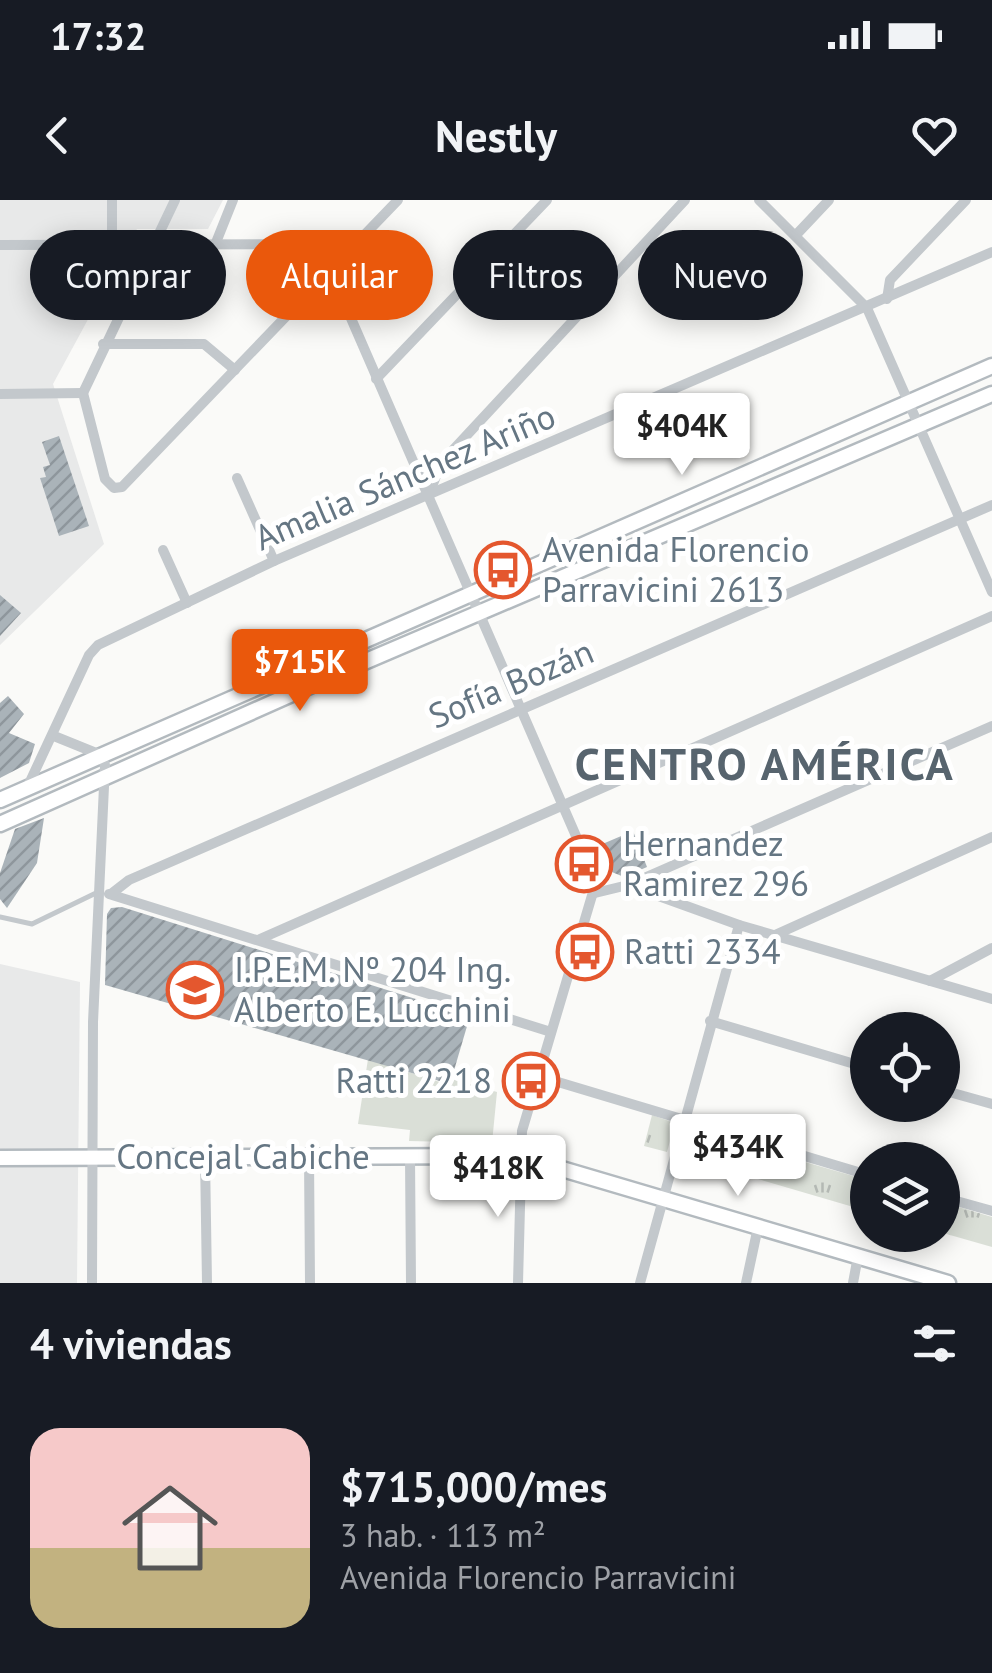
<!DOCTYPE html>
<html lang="es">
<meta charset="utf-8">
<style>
body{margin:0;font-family:"PT Sans",sans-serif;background:#20242c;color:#f1f3f6;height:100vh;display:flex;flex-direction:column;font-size:38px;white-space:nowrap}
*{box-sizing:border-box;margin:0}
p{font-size:32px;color:#9ea1a6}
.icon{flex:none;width:55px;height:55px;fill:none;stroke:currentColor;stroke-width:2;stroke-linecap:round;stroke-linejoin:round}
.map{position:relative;height:1083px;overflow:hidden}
.panel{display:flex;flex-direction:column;background:#171b24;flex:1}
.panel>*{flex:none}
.guide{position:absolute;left:30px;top:30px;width:932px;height:90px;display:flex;gap:20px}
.tools{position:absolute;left:850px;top:812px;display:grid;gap:20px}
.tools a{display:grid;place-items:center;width:110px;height:110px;border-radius:50%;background:#171b24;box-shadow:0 5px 25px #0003;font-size:50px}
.price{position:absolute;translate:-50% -85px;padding:0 22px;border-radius:10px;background:#fff;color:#222;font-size:32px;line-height:65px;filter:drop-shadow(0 2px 5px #0008)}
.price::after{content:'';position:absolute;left:50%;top:60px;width:30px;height:22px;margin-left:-15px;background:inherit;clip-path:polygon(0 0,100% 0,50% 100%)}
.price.on{background:#ea580c;color:#fff}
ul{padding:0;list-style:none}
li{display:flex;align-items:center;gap:30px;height:250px;padding:0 30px}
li+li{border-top:2px solid #363941}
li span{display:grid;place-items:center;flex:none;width:280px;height:200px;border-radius:30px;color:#555}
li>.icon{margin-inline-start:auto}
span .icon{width:120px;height:120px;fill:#fffc;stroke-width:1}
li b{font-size:42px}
h2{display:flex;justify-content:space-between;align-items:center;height:120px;padding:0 30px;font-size:42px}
.chip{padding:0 35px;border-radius:45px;background:#171b24;box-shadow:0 5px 25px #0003;font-size:35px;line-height:90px}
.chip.on{background:#ea580c;color:#fff}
.status{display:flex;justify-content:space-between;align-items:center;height:70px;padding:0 50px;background:#171b24;direction:ltr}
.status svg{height:28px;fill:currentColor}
header{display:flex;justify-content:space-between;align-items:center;height:130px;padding:0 30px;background:#171b24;font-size:45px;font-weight:800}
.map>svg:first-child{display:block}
.built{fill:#e8e9e9}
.park{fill:url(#park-tufts)}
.pitch{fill:#dadfd7}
.building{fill:url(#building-hatch)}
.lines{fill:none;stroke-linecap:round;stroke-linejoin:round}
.secondary-casing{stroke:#b3babf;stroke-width:19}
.lane{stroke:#c3c8cc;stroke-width:5}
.street{stroke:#c3c8cc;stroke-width:10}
.secondary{stroke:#fff;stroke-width:14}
.labels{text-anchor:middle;stroke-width:10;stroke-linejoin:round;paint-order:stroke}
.street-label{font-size:35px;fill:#657683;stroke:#fff}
.poi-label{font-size:35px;fill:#657683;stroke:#fff;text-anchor:start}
.district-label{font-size:45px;font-weight:bold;letter-spacing:2.5px;fill:#57646e;stroke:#fff}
</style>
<div class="status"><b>17:32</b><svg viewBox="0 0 49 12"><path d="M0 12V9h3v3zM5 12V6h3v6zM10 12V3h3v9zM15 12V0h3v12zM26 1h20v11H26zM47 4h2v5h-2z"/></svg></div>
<header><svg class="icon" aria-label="back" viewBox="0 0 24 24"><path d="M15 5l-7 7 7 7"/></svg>Nestly<svg class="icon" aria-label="heart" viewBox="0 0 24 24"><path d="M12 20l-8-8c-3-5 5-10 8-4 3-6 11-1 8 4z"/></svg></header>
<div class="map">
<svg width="992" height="1083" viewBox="0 0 992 1083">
<defs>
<pattern id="park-tufts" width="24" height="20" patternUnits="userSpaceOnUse" patternTransform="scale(2.5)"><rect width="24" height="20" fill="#dadfd7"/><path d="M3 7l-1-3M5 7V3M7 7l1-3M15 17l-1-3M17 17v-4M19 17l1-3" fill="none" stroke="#b4b9b4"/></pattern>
<pattern id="building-hatch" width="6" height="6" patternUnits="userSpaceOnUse" patternTransform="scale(2.5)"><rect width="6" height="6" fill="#aab3b9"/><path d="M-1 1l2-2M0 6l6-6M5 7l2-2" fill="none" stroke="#8e969c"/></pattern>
</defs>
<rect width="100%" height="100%" fill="#fafaf8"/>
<!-- built -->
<g class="built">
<polygon points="0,0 223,0 208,29 137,29 53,184 104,344 0,445"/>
<polygon points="0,764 80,782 77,1083 0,1083"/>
</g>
<!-- park -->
<g class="park">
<polygon points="652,915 675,923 667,952 644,946"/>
<polygon points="685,927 867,980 867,1011 676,955"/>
<polygon points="942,1002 992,1017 992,1047 943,1033"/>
</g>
<!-- pitch -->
<polygon class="pitch" points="368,859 449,885 452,879 497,892 492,943 409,941 410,930 358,924"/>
<!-- building -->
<g class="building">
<polygon points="59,236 89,326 59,336 40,278 46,277 43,267 50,265 42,242"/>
<polygon points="0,395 21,413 0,436"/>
<polygon points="8,496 24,514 9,533 35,544 29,563 0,578 0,503"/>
<polygon points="44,618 37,663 7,708 0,699 0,673 15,629"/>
<polygon points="633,631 647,667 624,677 602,668 593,648"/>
<polygon points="122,707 470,816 450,884 105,785 107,714 111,708"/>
</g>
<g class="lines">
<!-- secondary casing -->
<g class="secondary-casing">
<g id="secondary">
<polyline points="0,600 992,166"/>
<polyline points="0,624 357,465 992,194"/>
<polyline points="0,958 518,956 948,1083"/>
</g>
</g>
<!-- lane -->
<polyline class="lane" points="0,717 32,724 96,693"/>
<!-- street -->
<g class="street">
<polyline points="112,0 112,46"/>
<polyline points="759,0 867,108 992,392"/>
<polyline points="796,35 829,0"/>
<polyline points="0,45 356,44"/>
<polyline points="215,45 233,0"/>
<polyline points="330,70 596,682 522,931 518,1083"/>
<polyline points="887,99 890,80 966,0"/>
<polyline points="103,144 204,144 235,170"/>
<polyline points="376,179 547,0"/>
<polyline points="83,193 105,279 114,288 122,287 398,0"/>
<polyline points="83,193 175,0"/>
<polyline points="0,194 83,193"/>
<polyline points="237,278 274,361"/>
<polyline points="428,297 441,263 685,0"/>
<polyline points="163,350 187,403"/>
<polyline points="54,536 101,555 105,565 93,822 92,1083"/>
<polyline points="27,588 89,455 98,445 274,361 992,52"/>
<polyline points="628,685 992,526"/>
<polyline points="595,693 628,685 739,725 992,799"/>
<polyline points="109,694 551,832"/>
<polyline points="111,694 129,680 992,305"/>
<polyline points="775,735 992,637"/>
<polyline points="260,739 992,416"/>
<polyline points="930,781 992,748"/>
<polyline points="710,821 868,868"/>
<polyline points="538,876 868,975"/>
<polyline points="942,890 992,904"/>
<polyline points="205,957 207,1083"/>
<polyline points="309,957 310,1083"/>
<polyline points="410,957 411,1083"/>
<polyline points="942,997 992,1011"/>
<polyline points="640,1083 739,725"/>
<polyline points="746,1083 758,1027"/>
<polyline points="853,1083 858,1056"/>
</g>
<!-- secondary -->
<use href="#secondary" class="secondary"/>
</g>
<!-- icons -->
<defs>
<g id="bus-ring" transform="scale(2.875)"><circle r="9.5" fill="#fff" stroke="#e4572e" stroke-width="1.5"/><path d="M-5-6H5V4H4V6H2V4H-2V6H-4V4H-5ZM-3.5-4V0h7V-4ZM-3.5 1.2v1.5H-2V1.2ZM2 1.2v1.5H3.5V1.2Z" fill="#e4572e"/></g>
<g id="university-ring" transform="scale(2.875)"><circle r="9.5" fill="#fff" stroke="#e4572e" stroke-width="1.5"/><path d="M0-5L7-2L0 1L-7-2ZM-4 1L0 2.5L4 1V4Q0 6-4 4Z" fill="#e4572e"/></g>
</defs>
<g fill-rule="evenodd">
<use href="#bus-ring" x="503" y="370"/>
<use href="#bus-ring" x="584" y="664"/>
<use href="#bus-ring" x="585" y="752"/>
<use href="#university-ring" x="195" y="790"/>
<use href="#bus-ring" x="531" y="881"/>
</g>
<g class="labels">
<!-- street labels -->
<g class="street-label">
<text transform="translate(405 277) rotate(-23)" y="12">Amalia Sánchez Ariño</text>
<text transform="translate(511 484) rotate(-23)" y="12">Sofía Bozán</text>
<text x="243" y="969">Concejal Cabiche</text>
</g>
<!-- poi labels -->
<g class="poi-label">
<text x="542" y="362">Avenida Florencio<tspan x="542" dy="40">Parravicini 2613</tspan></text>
<text x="623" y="656">Hernandez<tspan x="623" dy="40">Ramirez 296</tspan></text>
<text x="624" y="764">Ratti 2334</text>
<text x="234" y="782">I.P.E.M. Nº 204 Ing.<tspan x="234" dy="40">Alberto E. Lucchini</tspan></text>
<text x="492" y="893" text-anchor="end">Ratti 2218</text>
</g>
<!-- district labels -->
<g class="district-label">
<text x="765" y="580">CENTRO AMÉRICA</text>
</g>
</g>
</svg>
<div class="tools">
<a><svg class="icon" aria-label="locate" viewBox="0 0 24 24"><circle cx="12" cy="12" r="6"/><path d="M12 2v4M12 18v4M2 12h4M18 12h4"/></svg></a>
<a><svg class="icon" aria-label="layers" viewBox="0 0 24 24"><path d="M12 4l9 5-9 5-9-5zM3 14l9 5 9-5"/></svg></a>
</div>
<b class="price" style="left:682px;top:278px">$404K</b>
<b class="price on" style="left:300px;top:514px">$715K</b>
<b class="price" style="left:738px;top:999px">$434K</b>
<b class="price" style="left:498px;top:1020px">$418K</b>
<div class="guide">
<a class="chip">Comprar</a>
<a class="chip on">Alquilar</a>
<a class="chip">Filtros</a>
<a class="chip">Nuevo</a>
</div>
</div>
<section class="panel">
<h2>4 viviendas<svg class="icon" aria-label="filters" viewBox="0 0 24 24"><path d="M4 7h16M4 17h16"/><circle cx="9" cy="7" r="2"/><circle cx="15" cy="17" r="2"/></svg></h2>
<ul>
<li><span style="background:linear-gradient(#f6c9c9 60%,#c2b280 0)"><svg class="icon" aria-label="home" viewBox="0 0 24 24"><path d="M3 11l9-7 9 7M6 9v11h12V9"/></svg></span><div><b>$715,000/mes</b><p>3 hab. · 113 m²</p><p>Avenida Florencio Parravicini</p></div></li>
</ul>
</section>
